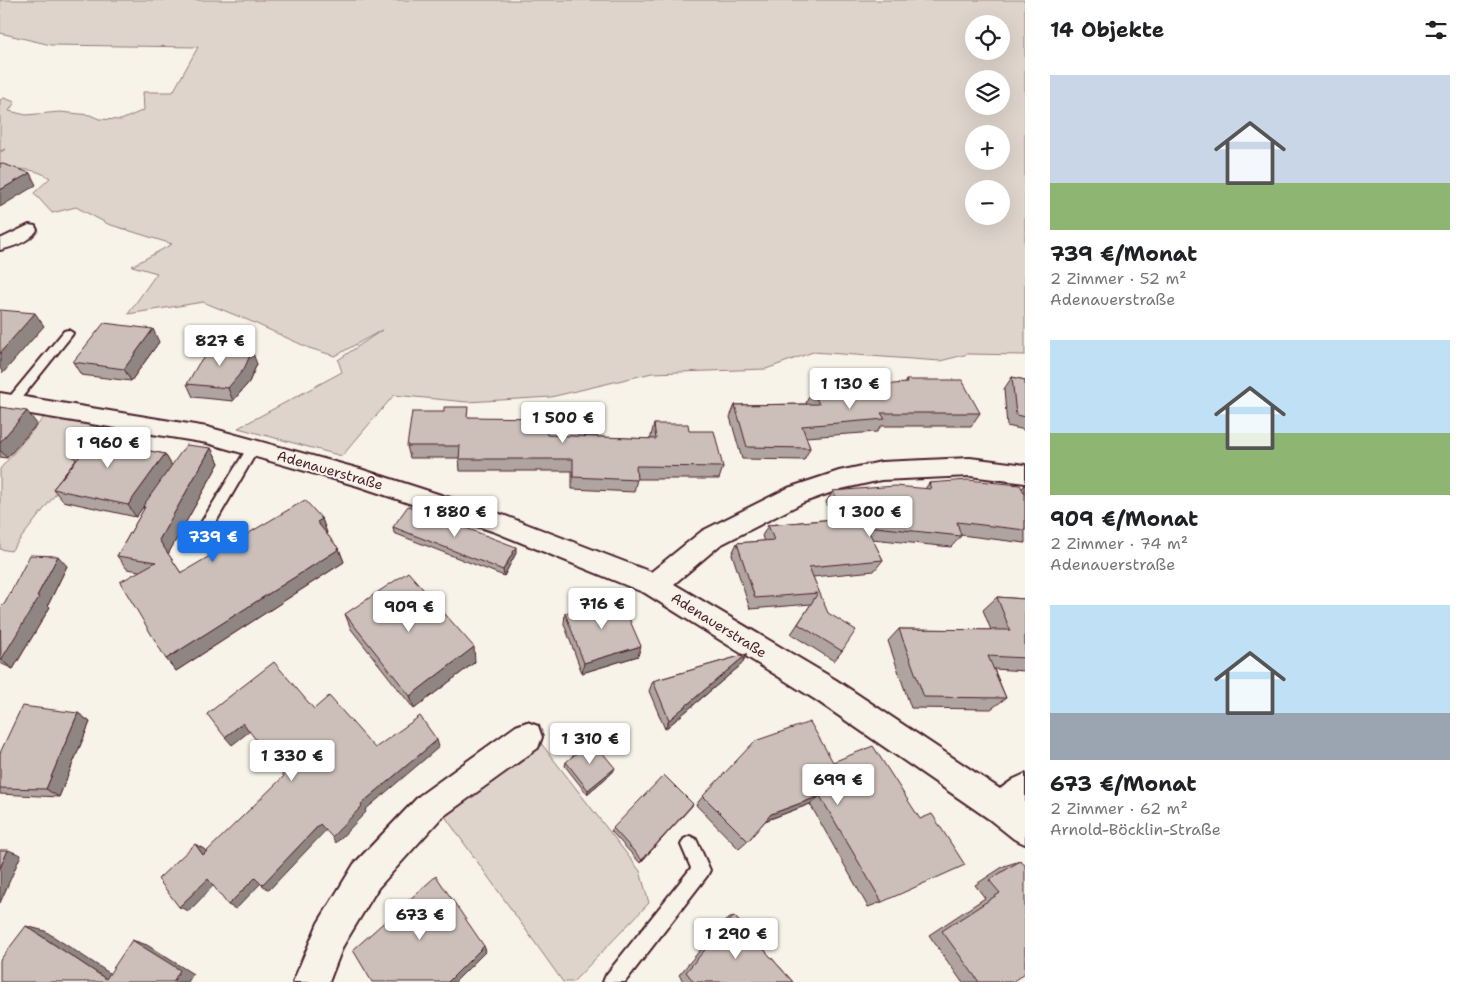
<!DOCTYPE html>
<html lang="de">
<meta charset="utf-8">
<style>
body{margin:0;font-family:"Shantell Sans",sans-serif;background:#f2f2f2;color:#202124;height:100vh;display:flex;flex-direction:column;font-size:19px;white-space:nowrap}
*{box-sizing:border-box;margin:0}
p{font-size:16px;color:#757577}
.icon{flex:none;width:28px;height:28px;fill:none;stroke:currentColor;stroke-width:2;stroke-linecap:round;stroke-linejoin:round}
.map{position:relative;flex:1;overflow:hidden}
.sheet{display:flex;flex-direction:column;background:#fff;width:450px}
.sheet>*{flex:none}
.controls{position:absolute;left:965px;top:15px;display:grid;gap:10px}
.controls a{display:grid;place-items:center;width:45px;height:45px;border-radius:50%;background:#fff;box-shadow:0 5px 20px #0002;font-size:25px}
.price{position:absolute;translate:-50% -42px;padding:0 11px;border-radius:5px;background:#fff;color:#222;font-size:16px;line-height:32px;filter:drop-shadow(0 1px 2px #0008)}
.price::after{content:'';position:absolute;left:50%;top:30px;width:15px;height:11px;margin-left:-8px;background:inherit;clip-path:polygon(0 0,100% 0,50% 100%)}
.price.current{background:#1a73e8;color:#fff}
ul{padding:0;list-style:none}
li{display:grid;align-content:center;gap:10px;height:265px;padding:0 25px}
li span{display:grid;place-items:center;height:155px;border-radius:0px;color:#555}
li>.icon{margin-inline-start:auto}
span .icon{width:90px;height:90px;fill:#fffc;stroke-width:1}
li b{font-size:21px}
h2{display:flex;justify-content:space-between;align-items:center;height:60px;padding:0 25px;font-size:21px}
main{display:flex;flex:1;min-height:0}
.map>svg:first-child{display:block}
.green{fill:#ded4cc;stroke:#947a7c;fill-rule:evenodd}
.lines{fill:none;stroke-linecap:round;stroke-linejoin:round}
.service-casing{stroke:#4a1f2b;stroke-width:4}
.minor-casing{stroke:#4a1f2b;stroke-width:4}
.service{fill:#f7f3e8;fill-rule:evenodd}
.minor{fill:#f7f3e8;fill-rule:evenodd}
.wall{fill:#afa49f;stroke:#4a1f2b}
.shaded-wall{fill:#8f8682;stroke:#4a1f2b}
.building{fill:#ccbfb9;stroke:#4a1f2b}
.labels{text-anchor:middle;stroke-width:4;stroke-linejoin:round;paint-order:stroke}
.street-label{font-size:14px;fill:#4a1f2b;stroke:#f7f3e8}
</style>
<main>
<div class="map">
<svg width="1025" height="982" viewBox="0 0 1025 982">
<rect width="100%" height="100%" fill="#f7f3e8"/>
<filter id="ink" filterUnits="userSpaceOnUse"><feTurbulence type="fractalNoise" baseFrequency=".02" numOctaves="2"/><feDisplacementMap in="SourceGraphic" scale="10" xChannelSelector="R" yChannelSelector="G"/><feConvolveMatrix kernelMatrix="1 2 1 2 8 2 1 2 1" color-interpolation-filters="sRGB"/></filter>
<g filter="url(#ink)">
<!-- green -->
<g class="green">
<path d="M0,0H1025V355L968,354L940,361L813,352L766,369L652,373L551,397L467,402L394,395L342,456L238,428L342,372L338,360L382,330L335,356L309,348L250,321L203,302L128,314L157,273L132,266L172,244L108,224L76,207L52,213L34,193L50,178C36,168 16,168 0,170V152L6,149L0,151V100L4,98L15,102L9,111L26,115L60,112L90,115L99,119L121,120L144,110L143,92H173L198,47L51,45L0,33ZM974,24H1001V51H974ZM974,79H1001V106H974ZM974,134H1001V161H974ZM974,189H1001V216H974Z"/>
<polygon points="45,416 109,426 11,551 0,549 0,469"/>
<polygon points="540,742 640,871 649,903 573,982 563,982 444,815"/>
</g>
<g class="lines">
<!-- service casing -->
<g class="service-casing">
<g id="service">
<polygon points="68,330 73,333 72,335 15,406 7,406 5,403 7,400 64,331"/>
<polygon points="253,444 259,448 209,534 204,535 199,534 197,530 199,526 249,445"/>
<polygon points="690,836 696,839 710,870 707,876 625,982 603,982 606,975 691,868 681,845 684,839"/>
</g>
</g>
<!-- minor casing -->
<g class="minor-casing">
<g id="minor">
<path d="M29,225L35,226L37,230C29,242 13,247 0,250V239Z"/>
<polygon points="0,393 207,427 360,469 503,515 651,572 702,531 788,488 839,471 881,462 970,458 1025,465 1025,483 970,476 881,480 841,489 804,502 720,545 674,584 836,680 1000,789 1014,779 1025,774 1025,844 1014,839 989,819 816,700 645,593 495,532 358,486 207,443 0,409"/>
<polygon points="527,722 538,726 542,737 538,748 441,818 378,888 343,946 329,982 293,982 318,923 354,864 419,796 516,726"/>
</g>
</g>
<!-- service -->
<use href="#service" class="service"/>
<!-- minor -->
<use href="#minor" class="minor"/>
</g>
<!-- wall -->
<g class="wall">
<polygon points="159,342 131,381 81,375 73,362"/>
<polygon points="257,364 249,382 233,401 193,397 187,384"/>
<polygon points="1012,377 1025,380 1025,430 1007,426 1004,389"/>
<polygon points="906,380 980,413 971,426 881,426 877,432 806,437 810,448 804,460 742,459 730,417 735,405 807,404 806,403 812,390 904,384"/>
<polygon points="0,407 37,424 7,458 0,457"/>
<polygon points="469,417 547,435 651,439 651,436 654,424 689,431 723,467 719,479 637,479 634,492 572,489 572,471 460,471 459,458 410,458 407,446"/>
<polygon points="130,447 165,454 172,466 211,448 219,463 168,554 181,573 322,519 327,533 326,533 339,549 344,562 176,671 139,571 127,569 117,556 144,509 143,507 136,517 63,501 53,489 76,460 71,454"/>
<polygon points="929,483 1022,488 1025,485 1025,543 961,535 961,536 951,547 872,539 883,560 874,571 813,577 842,651 834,661 791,634 811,604 750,609 732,554 737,543 764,541 762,536 768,525 834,519 826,502 833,491 925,489"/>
<polygon points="393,527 516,553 504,576 394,533"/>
<polygon points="67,566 48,605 50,607 13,669 0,663 0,608"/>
<polygon points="997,597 1025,599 1025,671 994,669 1006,698 991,709 911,708 888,641 899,629 991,630 983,610"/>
<polygon points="565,613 638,656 582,673 564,624"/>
<polygon points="345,614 475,662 414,709 351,629"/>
<polygon points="747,654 741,665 665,729 649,691 653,681"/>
<polygon points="78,713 90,722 59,797 0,794 0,753"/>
<polygon points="566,762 613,772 587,794 565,766"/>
<polygon points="833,762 882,902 868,907 810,804 765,821 748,841 739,849 696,805 703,796"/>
<polygon points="693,804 640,863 611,831 613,828"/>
<polygon points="1020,861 1012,982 962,982 929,935 985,898 975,885 1004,866"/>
<polygon points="734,916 793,982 684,982 679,975 725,921"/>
</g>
<!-- shaded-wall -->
<g class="shaded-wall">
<polygon points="30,173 36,185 0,207 0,190"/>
<polygon points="35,313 44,326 3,373 0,368 0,353"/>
<polygon points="153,329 159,342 131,381 124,369"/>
<polygon points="252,351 257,364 249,382 233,401 228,388"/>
<polygon points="27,411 37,424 7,458 0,450 0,442"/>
<polygon points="122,435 130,447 115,444"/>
<polygon points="211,448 219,463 168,554 159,540"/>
<polygon points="165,454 172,466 136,517 128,505"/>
<polygon points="322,519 327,533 322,536 317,522"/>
<polygon points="516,547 516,553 504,576 503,570"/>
<polygon points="339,549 344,562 176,671 166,659"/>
<polygon points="58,556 67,566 48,605 50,607 13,669 1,660 37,596"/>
<polygon points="641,646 638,656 582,673 584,663"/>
<polygon points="474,647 475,662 414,709 410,696"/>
<polygon points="747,654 741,665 665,729 669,720"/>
<polygon points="78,713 90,722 59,797 46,789"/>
<polygon points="243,723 250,731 232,745 225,737"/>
<polygon points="437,740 439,747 365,810 366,812 336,843 332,837 361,804"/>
<polygon points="615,768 613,772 587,794 588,790"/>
<polygon points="820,796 810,804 762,822 771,814"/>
<polygon points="693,804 691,807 640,863 642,860"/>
<polygon points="320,824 326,830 269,890 262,885"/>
<polygon points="195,844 204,849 212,860 203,855"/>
<polygon points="8,850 21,855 0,903 0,868"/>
<polygon points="255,878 262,882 236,909 228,905"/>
<polygon points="208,879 216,883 189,911 179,907"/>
<polygon points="26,926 45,931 123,982 106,979"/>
<polygon points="132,940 147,945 193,974 188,982 173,982"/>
<polygon points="484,946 486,951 455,982 448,982"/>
</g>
<!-- building -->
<g class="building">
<polygon points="0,163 30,173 0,190"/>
<polygon points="0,310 35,313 0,353"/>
<polygon points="104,323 153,329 124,369 73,362"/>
<polygon points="216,346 252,351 244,369 228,388 187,384 199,363"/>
<polygon points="1012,377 1025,380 1025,417 1016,415"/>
<polygon points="906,380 962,380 980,413 881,413 885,419 802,426 810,448 747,447 735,405 819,404 812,390 907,383"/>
<polygon points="0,407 27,411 0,442"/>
<polygon points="444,407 468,407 467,417 546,418 547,435 656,439 654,424 688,424 689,431 714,431 723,467 636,466 637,480 573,477 573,459 459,459 460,446 407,446 412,412 444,412"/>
<polygon points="92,429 122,435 115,444 165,454 128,505 53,489 80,456 71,454"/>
<polygon points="186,445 211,448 159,540 181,573 305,500 322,519 317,522 339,549 166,659 120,582 156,562 117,556 145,507 143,506"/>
<polygon points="968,480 1020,485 1025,494 1025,530 957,522 961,536 866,526 883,560 809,567 828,613 856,630 842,651 798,624 818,593 755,598 737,543 774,540 768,525 846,518 833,491 895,486 931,489 929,483"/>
<polygon points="408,506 516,547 503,570 393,527"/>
<polygon points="30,555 58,556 37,596 39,597 1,660 0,608 5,603"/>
<polygon points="408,572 474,647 410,696 345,614"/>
<polygon points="997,597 1025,599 1025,658 988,656 1006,698 924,697 899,629 1010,630"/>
<polygon points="620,598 641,646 584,663 565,613"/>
<polygon points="747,654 669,720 653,681"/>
<polygon points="274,662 314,709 329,696 375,748 420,716 437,740 361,804 362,806 332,837 320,824 262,885 255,878 228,905 208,879 179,907 158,879 195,844 203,855 284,776 243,723 225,737 207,714"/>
<polygon points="22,706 78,713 46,789 0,788 0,753"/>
<polygon points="810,722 833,762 873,746 920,819 932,814 965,865 882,902 820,796 771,814 748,841 703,796 755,741"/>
<polygon points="592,740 615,768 588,790 566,762"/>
<polygon points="664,775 693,804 642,860 613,828"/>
<polygon points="0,850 8,850 0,868"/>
<polygon points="1020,861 1025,865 1025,973 1012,982 979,982 942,931 1000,893 989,880"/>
<polygon points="436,876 484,946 448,982 372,982 353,950"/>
<polygon points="734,916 793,982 692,982 693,981 686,972"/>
<polygon points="26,926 106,979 132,940 180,970 173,982 0,982 0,960"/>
</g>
</g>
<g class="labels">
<!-- street labels -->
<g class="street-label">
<text transform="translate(330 470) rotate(16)" y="5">Adenauerstraße</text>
<text transform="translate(719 625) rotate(32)" y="5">Adenauerstraße</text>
</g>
</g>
</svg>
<div class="controls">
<a><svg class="icon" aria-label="locate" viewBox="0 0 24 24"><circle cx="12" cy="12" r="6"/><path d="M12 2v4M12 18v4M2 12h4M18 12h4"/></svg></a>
<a><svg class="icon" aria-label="layers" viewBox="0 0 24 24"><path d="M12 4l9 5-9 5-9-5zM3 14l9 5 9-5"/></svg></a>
<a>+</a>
<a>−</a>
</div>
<b class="price" style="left:220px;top:367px">827 €</b>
<b class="price" style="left:850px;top:410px">1 130 €</b>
<b class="price" style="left:563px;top:444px">1 500 €</b>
<b class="price" style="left:108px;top:469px">1 960 €</b>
<b class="price" style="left:455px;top:538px">1 880 €</b>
<b class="price" style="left:870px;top:538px">1 300 €</b>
<b class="price current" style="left:213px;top:563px">739 €</b>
<b class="price" style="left:602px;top:630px">716 €</b>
<b class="price" style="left:409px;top:633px">909 €</b>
<b class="price" style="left:590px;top:765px">1 310 €</b>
<b class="price" style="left:292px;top:782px">1 330 €</b>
<b class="price" style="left:838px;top:806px">699 €</b>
<b class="price" style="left:420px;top:941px">673 €</b>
<b class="price" style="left:736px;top:960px">1 290 €</b>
</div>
<section class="sheet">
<h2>14 Objekte<svg class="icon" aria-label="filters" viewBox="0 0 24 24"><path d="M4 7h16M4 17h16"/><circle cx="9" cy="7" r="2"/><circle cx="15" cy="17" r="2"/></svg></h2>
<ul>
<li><span style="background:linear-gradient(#c9d6e8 70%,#8fb573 0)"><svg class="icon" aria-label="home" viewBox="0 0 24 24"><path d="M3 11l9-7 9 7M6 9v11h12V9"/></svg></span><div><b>739 €/Monat</b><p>2 Zimmer · 52 m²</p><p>Adenauerstraße</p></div></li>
<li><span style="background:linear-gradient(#bfe0f5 60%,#8fb573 0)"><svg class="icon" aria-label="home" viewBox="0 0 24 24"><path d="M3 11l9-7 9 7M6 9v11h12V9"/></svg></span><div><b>909 €/Monat</b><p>2 Zimmer · 74 m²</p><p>Adenauerstraße</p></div></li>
<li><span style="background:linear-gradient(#bfe0f5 70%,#9aa5b1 0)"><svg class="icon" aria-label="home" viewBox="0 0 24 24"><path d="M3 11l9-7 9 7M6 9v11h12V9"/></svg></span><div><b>673 €/Monat</b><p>2 Zimmer · 62 m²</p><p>Arnold-Böcklin-Straße</p></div></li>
</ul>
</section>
</main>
